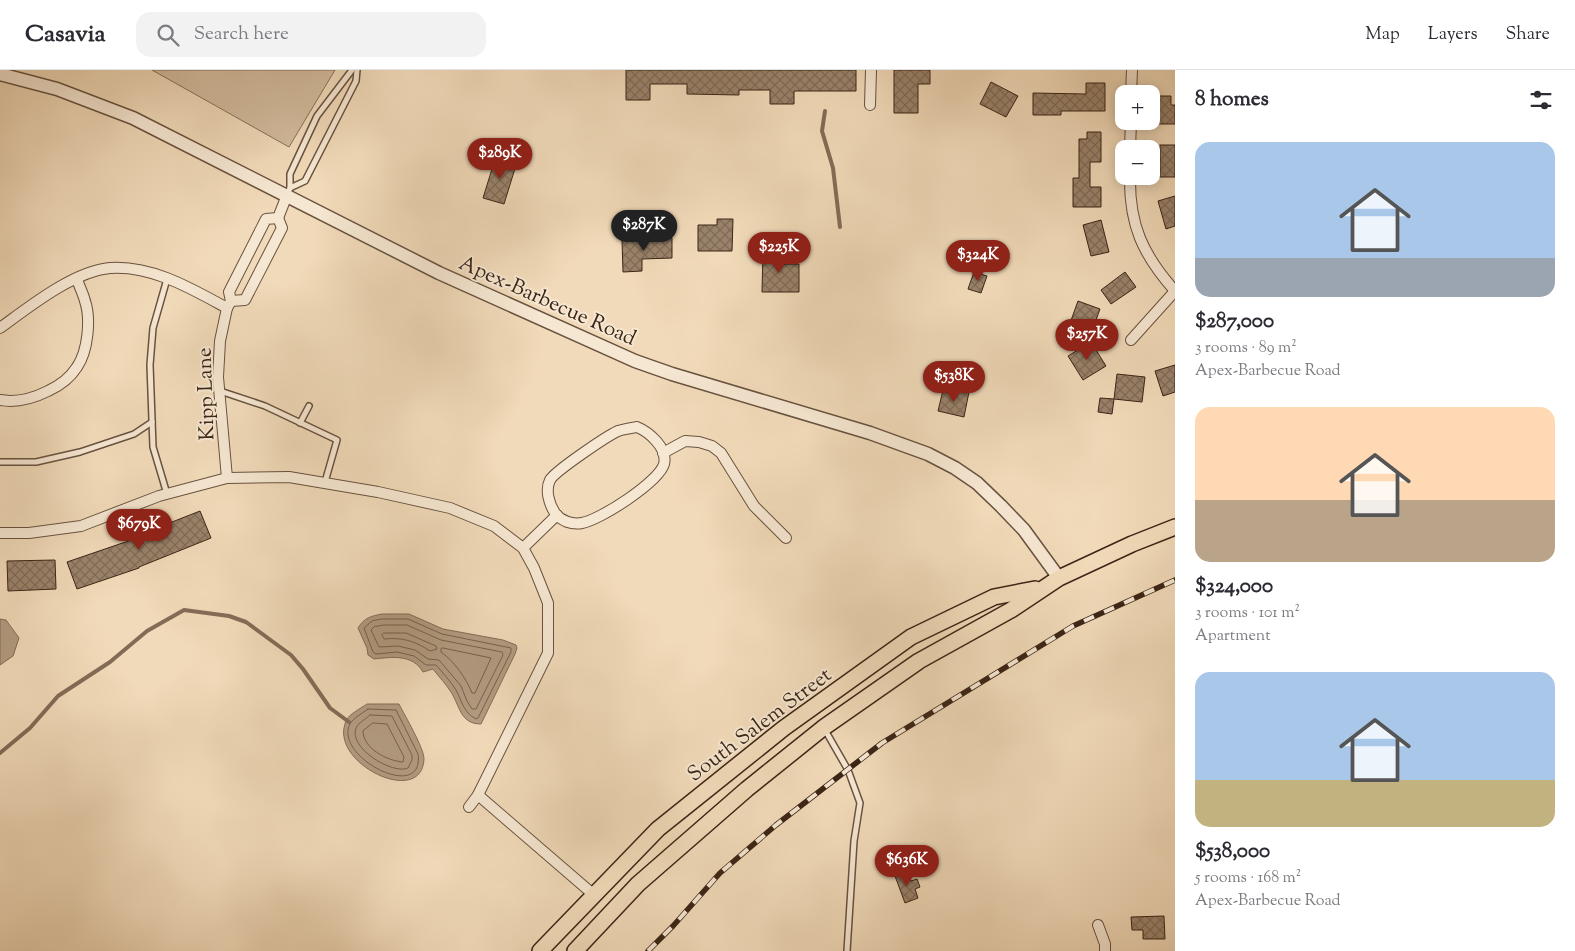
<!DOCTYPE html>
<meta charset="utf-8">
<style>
body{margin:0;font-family:"Sorts Mill Goudy",serif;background:#f2f2f3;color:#2b2b33;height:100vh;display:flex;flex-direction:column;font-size:19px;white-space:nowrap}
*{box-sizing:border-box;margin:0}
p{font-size:16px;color:#7c7c81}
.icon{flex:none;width:28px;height:28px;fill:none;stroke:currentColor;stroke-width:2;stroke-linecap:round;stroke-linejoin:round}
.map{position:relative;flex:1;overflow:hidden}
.details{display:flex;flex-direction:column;background:#fff;width:400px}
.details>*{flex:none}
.controls{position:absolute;left:1115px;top:15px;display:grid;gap:10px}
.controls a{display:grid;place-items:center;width:45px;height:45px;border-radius:10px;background:#fff;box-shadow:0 2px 12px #0003;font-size:25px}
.price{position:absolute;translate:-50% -42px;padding:0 11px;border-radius:18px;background:#8f2418;color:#fff;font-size:16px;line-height:32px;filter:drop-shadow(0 1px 2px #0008)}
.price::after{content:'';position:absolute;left:50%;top:30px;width:15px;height:11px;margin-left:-8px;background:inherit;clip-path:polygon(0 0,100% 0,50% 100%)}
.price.on{background:#222;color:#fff}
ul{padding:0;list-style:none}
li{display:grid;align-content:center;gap:10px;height:265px;padding:0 20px}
li span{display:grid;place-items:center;height:155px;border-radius:15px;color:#555}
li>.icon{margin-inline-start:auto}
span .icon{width:90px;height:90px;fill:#fffc;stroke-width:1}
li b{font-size:21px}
h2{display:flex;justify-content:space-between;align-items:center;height:60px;padding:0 20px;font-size:21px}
header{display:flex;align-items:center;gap:30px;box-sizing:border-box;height:70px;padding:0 25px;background:#fff;border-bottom:1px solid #e1e1e2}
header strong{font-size:24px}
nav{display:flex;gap:28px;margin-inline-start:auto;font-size:18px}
.search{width:350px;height:45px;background:#f2f2f3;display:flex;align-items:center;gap:12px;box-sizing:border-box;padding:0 18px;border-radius:15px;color:#7c7c81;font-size:19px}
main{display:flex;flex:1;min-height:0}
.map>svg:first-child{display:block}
.garden{fill:#d2bb9d;stroke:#86705a}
.water{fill:#b39c82;stroke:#836c57}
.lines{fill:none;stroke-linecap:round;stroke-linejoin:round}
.shore{stroke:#77604c;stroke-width:1}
.stream{stroke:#836c57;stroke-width:4}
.building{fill:url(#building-cross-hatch);stroke:#3b2516}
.service-casing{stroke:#68523f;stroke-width:8}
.minor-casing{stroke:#68523f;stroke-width:12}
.tertiary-casing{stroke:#68523f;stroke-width:15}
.primary-casing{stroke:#3b2516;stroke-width:18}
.service{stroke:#f6e7d2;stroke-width:5}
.minor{stroke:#f6e7d2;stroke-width:10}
.tertiary{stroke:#f6e7d2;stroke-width:12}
.primary{stroke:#f1dab9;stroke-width:15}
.rail-casing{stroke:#3b2516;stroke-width:5.5}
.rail{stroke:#f6e7d2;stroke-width:4;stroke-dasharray:11;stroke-linecap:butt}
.labels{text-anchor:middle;stroke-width:4;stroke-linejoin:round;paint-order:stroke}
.street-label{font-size:21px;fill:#3b2516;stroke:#f6e7d2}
</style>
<header>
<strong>Casavia</strong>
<div class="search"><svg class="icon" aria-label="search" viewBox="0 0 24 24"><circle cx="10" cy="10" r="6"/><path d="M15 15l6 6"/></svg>Search here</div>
<nav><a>Map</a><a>Layers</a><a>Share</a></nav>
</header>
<main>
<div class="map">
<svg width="1175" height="881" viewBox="0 0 1175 881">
<defs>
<pattern id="building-cross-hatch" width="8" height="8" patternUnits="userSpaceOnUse" patternTransform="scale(1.25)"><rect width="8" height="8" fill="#9a836b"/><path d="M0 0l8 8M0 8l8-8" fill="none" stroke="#7f6b57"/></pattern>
</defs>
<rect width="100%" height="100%" fill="#f1dab9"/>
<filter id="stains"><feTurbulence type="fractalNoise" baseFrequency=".004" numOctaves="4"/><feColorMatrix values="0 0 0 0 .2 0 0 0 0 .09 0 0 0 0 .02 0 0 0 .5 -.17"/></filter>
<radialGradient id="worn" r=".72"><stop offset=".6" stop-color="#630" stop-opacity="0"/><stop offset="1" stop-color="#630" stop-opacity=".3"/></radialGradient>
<!-- garden -->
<polygon class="garden" points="152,0 335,0 289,77"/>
<!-- water -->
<g class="water">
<path d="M382,544H409L443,559L503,570L516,575L517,578L515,584L481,654C460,654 460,636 451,622C446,614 439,607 433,599L423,602C413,584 392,587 374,589L368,585L367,578L358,558C364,548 371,546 382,544Z"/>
<polygon points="0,549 6,550 19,568 13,586 0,595"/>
<path d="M367,634H399C405,646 424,678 424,689C422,736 337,697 344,658C345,655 345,653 346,650C350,644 361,638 367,634Z"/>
</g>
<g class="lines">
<!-- shore -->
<g class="shore">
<path d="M382,549H408L442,564L511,578V582L478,648L476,649C463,642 462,631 456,620C451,612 443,603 436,595H426L414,586L397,582L376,584L373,582L364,558L372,551Z"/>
<polygon points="384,555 407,555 441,570 502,582 503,585 476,639 472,639 467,631 461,616 439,590 428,589 415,580 398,576 379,577 371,560 374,557"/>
<path d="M384,563H406L436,576L437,579L430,581C415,571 402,567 384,569L382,565Z"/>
<path d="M443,578L491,588L475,623H472C466,608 454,591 441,582V579Z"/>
<path d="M368,639L396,640L418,684C425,734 333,687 350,654C353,648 363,643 368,639Z"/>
<path d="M370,645L392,646L412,685V690L408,698C393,705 348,678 356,658C358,653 366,649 370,645Z"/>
<path d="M373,653L387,654L404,687L403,692C388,691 363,679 363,661Z"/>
</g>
<!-- stream -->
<g class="stream">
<polyline points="825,41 822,61 833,98 840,157"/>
<polyline points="0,683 30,658 58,626 110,592 147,561 184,540 229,546 246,552 291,585 303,599 330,638 349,652"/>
</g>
</g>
<!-- building -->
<g class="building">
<polygon points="626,0 856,0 856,21 794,21 794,34 770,34 770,20 739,20 739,25 687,24 687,14 650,14 650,30 626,30"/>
<polygon points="894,0 930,0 930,14 918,14 918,43 894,43"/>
<polygon points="991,12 1018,26 1006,47 980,34"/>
<polygon points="1086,13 1105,13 1105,41 1061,41 1061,45 1033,45 1033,23 1086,24"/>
<polygon points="1155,26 1171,26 1171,35 1175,35 1175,54 1155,54"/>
<polygon points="1087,62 1101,62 1101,92 1090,92 1090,117 1101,117 1101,137 1073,137 1073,108 1079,108 1079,69 1087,69"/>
<rect x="1160" y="75" width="15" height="32"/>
<polygon points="496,86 517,92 504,134 483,128"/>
<polygon points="1175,126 1175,156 1166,159 1158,131"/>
<polygon points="717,149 733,149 732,181 698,181 698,155 717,155"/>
<polygon points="1101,150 1109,182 1091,186 1083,155"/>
<polygon points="672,168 672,188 642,189 642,201 623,202 622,170"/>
<polygon points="763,180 781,180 781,194 799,194 799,222 762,222"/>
<polygon points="974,202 987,206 981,223 968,219"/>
<polygon points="1125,202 1136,217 1111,234 1101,220"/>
<polygon points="1078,231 1100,239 1091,264 1069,256"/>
<polygon points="1091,272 1106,296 1083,310 1068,286"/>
<polygon points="1175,295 1175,322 1163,326 1155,301"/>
<polygon points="1117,304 1145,307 1142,332 1114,329"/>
<polygon points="943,320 957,323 958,320 969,322 964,347 938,341"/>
<polygon points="1100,328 1114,329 1112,344 1098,342"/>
<polygon points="200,441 211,468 139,497 139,498 77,519 67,492 140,467 139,465"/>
<polygon points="55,490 56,519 8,521 7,491"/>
<polygon points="907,801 911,811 917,809 920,817 915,819 918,828 905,833 895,806"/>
<polygon points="1164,846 1165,869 1143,869 1143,860 1132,860 1131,847"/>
</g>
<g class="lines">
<!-- service casing -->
<g class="service-casing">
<g id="service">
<polyline points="290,118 305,111 356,11 357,0"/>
<polyline points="287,125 290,118 290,104 317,46 352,0"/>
<polyline points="220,321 265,336 337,370 325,412"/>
<polyline points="300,353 309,336"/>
<polyline points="0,392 36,392 80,382 134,364 152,352"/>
<polyline points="167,424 153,377 150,295 153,258 167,209"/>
<polyline points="825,660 848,700 860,733 854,771 847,881"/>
</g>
</g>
<!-- minor casing -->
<g class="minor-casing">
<g id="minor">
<polyline points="1131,24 1132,0"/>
<polyline points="870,35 871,0"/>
<polyline points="1130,79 1131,51"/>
<path d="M1130,106C1129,155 1143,185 1175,221"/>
<polyline points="278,148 287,125"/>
<polyline points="231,231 245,230 282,158 278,148"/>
<polyline points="231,231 229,222 266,149 278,148"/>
<path d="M0,258C29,237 74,201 110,198C152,195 192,219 227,238L231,231"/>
<polyline points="1131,270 1175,221"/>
<path d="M0,330C17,333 32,329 48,321C59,316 70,308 77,297C88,281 91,249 85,231C83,223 79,216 77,209"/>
<path d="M637,357C649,362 668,378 664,394C659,412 600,450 582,453C572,455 561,451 555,443C549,434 545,420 550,410C555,401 607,366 618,361C624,359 631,358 637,357Z"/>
<polyline points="663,383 685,371 699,372 712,376 721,383 754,436 786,468"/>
<polyline points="227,408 218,307 220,271 227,238"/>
<polyline points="0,463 29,463 81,456 159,426 227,408 289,407 378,422 450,438 494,456 523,478 534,498 548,533 548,583 478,725 469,737"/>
<polyline points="523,478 557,445"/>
<polyline points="478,725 594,825"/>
<polyline points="1098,855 1105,874 1105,881"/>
</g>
</g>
<!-- tertiary casing -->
<g class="tertiary-casing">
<polyline id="tertiary" points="0,4 57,19 133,48 439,203 635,291 672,304 870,363 928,384 955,398 977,413 1001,436 1024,460 1059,508"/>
</g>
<!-- primary casing -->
<g class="primary-casing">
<g id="primary">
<polyline points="540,881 658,759 784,658 911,567 994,527 1035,519"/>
<polyline points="575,881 638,814 747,719 823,658 919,591 1011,540 1059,508 1132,474 1175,457"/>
</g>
</g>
<!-- service -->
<use href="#service" class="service"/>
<!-- minor -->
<use href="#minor" class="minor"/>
<!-- tertiary -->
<use href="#tertiary" class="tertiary"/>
<!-- primary -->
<use href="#primary" class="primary"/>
<!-- rail casing -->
<g class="rail-casing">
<polyline id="rail" points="648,881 673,856 720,803 776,755 882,673 1073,556 1175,510"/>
</g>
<!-- rail -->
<use href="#rail" class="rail"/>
</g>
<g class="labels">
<!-- street labels -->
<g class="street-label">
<text transform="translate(548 230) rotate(24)" y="7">Apex-Barbecue Road</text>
<text transform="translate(205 324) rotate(-92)" y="7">Kipp Lane</text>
<text transform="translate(759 654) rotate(-37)" y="7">South Salem Street</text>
</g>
</g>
<rect width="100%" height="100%" filter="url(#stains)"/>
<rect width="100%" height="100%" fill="url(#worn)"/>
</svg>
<div class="controls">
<a>+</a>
<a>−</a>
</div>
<b class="price" style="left:500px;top:110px">$289K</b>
<b class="price on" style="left:644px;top:182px">$287K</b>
<b class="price" style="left:779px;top:204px">$225K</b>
<b class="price" style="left:978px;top:212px">$324K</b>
<b class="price" style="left:1087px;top:291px">$257K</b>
<b class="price" style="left:954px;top:333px">$538K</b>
<b class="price" style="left:139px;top:481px">$679K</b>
<b class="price" style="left:907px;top:817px">$636K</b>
</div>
<section class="details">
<h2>8 homes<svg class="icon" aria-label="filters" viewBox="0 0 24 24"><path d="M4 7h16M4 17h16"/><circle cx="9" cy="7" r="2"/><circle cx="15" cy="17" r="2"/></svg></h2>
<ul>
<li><span style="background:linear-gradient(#a9c7e8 75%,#9aa5b1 0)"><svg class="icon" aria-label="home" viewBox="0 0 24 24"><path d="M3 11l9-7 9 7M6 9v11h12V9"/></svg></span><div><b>$287,000</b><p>3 rooms · 89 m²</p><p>Apex-Barbecue Road</p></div></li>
<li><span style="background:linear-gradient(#ffd9b3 60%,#b9a48a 0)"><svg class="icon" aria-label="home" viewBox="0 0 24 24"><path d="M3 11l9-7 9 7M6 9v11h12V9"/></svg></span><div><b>$324,000</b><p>3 rooms · 101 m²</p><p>Apartment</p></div></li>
<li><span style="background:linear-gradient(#a9c7e8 70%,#c2b280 0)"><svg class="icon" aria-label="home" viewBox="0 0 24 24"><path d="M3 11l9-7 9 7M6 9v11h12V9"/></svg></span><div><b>$538,000</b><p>5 rooms · 168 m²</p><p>Apex-Barbecue Road</p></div></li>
</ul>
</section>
</main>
